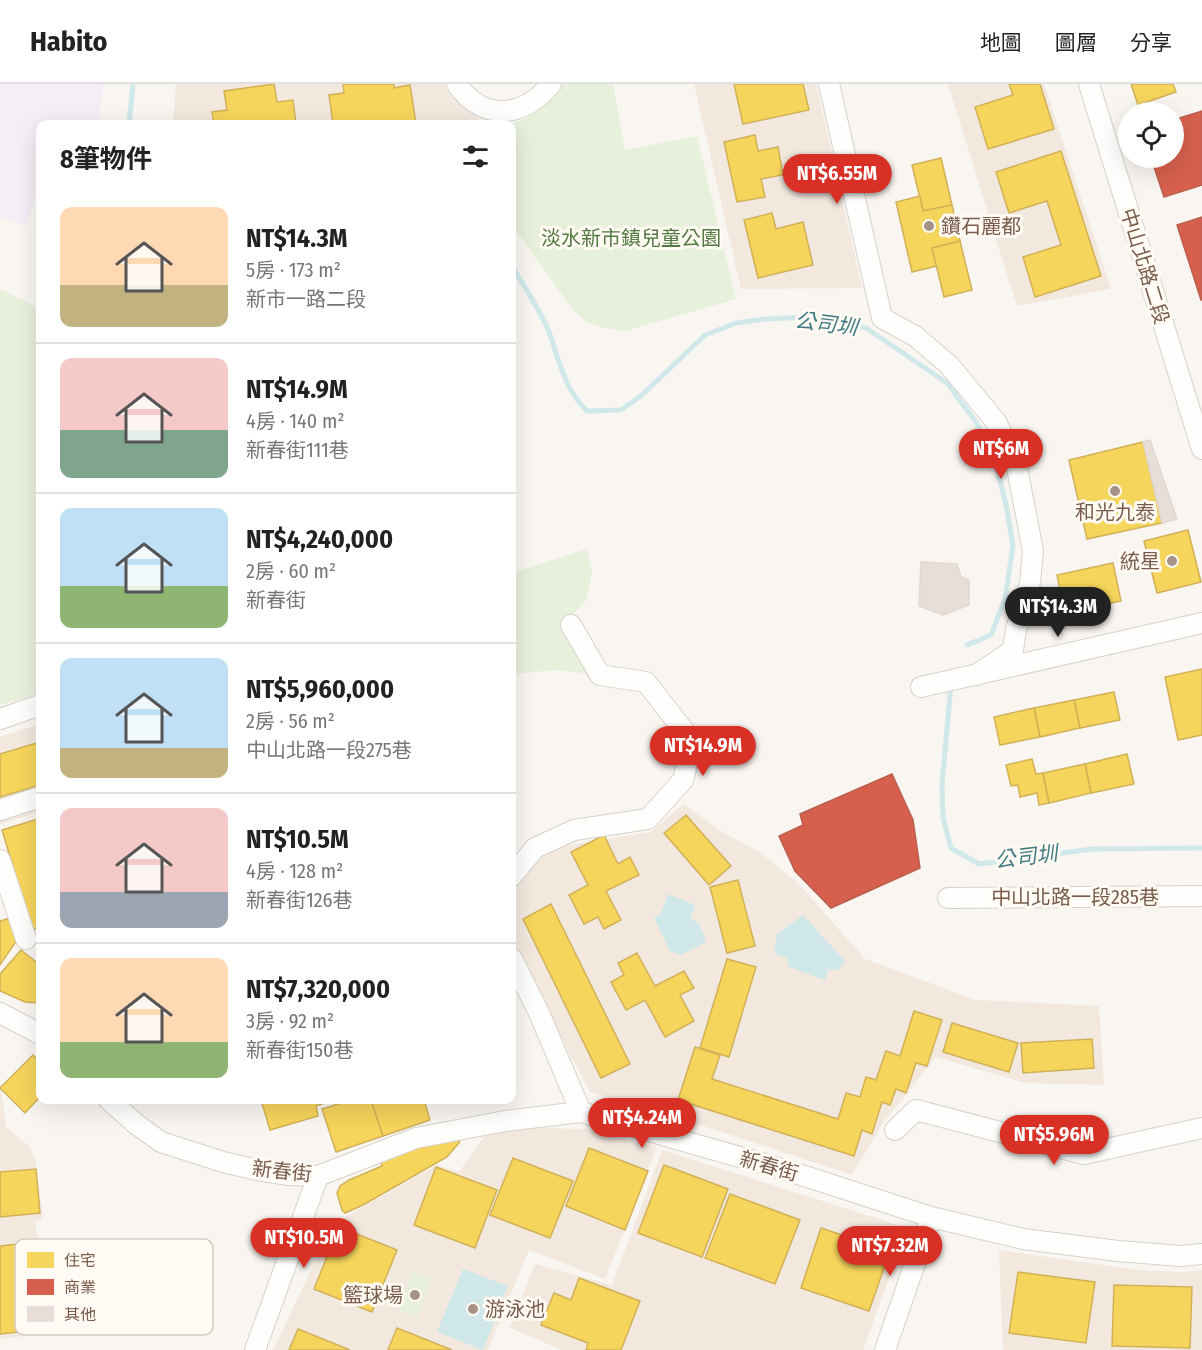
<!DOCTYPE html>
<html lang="zh-TW">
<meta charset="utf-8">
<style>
body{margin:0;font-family:"Fira Sans Condensed","Noto Sans TC",sans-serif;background:#f6f6f6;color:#222;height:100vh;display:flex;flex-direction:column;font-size:22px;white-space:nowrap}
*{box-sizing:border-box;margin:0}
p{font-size:20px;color:#767676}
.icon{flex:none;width:33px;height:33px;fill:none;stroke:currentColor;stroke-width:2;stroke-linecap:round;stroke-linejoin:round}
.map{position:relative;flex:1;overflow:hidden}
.sheet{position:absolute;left:36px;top:36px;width:480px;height:984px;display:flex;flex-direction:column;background:#fff;border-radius:12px;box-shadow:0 6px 24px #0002}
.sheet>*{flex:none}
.controls{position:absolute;left:1118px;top:18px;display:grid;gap:12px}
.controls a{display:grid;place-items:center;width:66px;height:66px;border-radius:50%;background:#fff;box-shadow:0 6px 24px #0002;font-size:30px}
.price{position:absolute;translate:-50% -51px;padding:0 14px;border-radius:21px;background:#d93025;color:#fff;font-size:20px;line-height:39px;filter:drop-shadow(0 2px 3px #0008)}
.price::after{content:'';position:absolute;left:50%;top:36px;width:18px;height:14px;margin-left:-9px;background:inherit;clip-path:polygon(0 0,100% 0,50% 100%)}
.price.selected{background:#222;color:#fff}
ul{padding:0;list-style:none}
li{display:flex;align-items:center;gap:18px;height:150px;padding:0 24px}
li+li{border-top:2px solid #e0e0e0}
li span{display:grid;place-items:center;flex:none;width:168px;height:120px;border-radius:12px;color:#555}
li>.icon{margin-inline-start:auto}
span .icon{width:72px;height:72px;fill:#fffc;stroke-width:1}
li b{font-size:26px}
h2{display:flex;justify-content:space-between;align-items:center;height:72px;padding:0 24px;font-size:26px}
header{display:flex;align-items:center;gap:36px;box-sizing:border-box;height:84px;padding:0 30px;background:#fff;border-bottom:2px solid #e0e0e0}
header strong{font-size:28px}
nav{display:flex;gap:33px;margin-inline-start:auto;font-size:21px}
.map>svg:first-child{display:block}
.residential{fill:#f2e8de}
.education{fill:#f6eef6}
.green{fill:#e7f0db}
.water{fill:#d0e8ea}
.homes{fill:#f6d55c;stroke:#d1b158;stroke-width:1.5}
.shops{fill:#d6604d;stroke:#ba5f4d;stroke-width:1.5}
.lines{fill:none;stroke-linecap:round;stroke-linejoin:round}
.stream{stroke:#d0e8ea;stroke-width:5}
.building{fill:#e6ded7;stroke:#e2d8d2;stroke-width:1.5}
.minor-casing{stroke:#d7d1cb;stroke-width:22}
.minor{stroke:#fefefd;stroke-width:20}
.poi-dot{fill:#a69286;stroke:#fffaf3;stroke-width:2}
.labels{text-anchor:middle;stroke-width:6;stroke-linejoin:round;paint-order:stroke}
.poi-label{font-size:20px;fill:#7a5c4d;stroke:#fffaf3;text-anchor:start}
.park-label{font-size:20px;fill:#537a41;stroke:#fffaf3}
.street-label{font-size:20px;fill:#7a5c4d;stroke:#fffaf3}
.water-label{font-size:21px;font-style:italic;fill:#437c86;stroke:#fffaf3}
.key{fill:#fffaf3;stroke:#d7cbc1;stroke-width:1.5}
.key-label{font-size:16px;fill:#7a5c4d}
</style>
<header>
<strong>Habito</strong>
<nav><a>地圖</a><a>圖層</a><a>分享</a></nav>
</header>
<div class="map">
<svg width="1202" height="1266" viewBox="0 0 1202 1266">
<rect width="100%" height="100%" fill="#f9f5f0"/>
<!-- residential -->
<g class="residential">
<polygon points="176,0 444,0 450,11 479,35 477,40 173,40"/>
<polygon points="694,0 816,0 862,204 741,205"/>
<polygon points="948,0 1044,0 1111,205 1017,222"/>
<polygon points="40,640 40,728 0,740 0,653"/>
<polygon points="683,720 719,746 759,768 797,798 865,875 976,916 1099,922 1104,1001 1025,999 936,973 883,1039 852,1091 670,1031 590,1008 512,860 512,795 557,763 651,748"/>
<polygon points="0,995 6,1043 29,1062 35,1074 43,1135 35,1137 48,1249 0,1255"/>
<polygon points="534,1044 584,1045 657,1063 605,1195 529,1166 488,1266 273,1266 333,1140 437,1081 459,1088 487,1049"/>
<polygon points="662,1066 907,1144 863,1266 562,1266 510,1244 535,1180 612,1201"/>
<polygon points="999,1166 1138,1186 1184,1188 1202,1186 1202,1266 1003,1266"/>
</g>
<!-- education -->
<polygon class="education" points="0,0 104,0 99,33 90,40 40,40 40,100 26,141 0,133"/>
<!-- green -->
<g class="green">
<path d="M563,0H613L625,66L697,52L736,215L625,247L604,244L586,238L572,225L512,141V40H489V38C521,46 546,24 563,0Z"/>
<polygon points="0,205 40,225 40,609 0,621"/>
<polygon points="587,465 592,487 587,515 566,538 592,590 556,586 512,590 512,489"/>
<polygon points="412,1188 431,1195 417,1233 398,1227"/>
</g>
<!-- water -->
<g class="water">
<polygon points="668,810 695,821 690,834 700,841 706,858 681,871 670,867 654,834 661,830"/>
<polygon points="803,831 845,877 839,886 828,886 825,896 789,883 787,874 774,869 777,850"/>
<polygon points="463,1185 508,1202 483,1266 437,1248"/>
</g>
<!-- homes -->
<g class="homes">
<polygon points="274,0 277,18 293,16 296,40 214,40 212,28 227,26 224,7"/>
<polygon points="343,0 394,0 394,4 410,1 416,40 333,40 329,11 344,9"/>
<polygon points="734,0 803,0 809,26 743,40"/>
<polygon points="1009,0 1040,0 1054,45 988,65 975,23 1013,11"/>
<polygon points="1131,0 1173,0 1176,8 1138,21"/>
<polygon points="755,51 758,67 778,63 783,91 761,95 765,113 737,118 724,58"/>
<polygon points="1061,67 1101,192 1035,213 1023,173 1061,161 1047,117 1009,129 996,88"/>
<polygon points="941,74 952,121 923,127 912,81"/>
<polygon points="920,112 923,127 952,121 960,157 932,164 937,182 912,188 896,118"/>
<polygon points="772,129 776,145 803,138 813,181 758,194 744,136"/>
<polygon points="960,157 972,206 944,213 932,164"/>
<polygon points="1143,358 1162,439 1087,455 1069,376"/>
<polygon points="1188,446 1201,498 1157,509 1144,457"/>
<polygon points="1113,479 1121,517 1065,529 1057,491"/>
<polygon points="1202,585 1202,651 1178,656 1165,593"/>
<polygon points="1114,608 1120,636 1080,644 1074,616"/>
<polygon points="1074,616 1080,644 1040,653 1034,624"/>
<polygon points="1034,624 1040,653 1000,661 994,633"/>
<polygon points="40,658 40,701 0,713 0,670"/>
<polygon points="1127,670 1134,700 1091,709 1085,680"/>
<polygon points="1032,675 1036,690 1043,689 1049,719 1039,721 1037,709 1020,713 1018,701 1011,702 1006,681"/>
<polygon points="1085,680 1091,709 1049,719 1043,689"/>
<polygon points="686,731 731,782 709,801 664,749"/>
<polygon points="38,735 40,745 40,843 32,846 2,746"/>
<polygon points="604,751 618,780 630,773 639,791 606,807 621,836 604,845 598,833 584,840 569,811 588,801 571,768"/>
<polygon points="738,796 755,862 727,869 710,803"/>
<polygon points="551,820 630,980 601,994 523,835"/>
<polygon points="10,834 17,856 0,881 0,837"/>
<polygon points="21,866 40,881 40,919 25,918 0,907 0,890"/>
<polygon points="637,869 655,902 684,887 694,904 680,911 694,937 665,953 645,916 626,926 611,898 624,891 618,879"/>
<polygon points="727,875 756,883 729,973 700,964"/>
<polygon points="914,927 942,936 927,982 916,979 906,1009 896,1005 890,1021 882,1018 872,1050 862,1046 854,1072 678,1016 695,963 720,971 712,995 838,1035 846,1009 860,1013 866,993 876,996 886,967 900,972"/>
<polygon points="952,939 1018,959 1009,988 943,968"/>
<polygon points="1092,955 1094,984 1023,989 1021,959"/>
<polygon points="33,971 40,978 40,1013 25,1029 0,1004"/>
<polygon points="261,1016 334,1016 316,1022 318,1032 270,1046"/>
<polygon points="351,1016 371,1016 383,1052 336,1068 322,1025"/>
<polygon points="371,1016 424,1016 430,1036 383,1052"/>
<polygon points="461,1052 459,1059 447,1073 363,1121 345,1129 342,1126 337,1109 340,1102 349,1096 382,1082 380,1076 422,1060"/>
<polygon points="589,1064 648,1087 625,1146 566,1122"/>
<polygon points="513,1074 573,1097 550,1154 490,1131"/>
<polygon points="664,1081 728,1105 702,1173 638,1149"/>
<polygon points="436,1083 497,1106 475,1164 414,1141"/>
<polygon points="36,1085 40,1129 0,1133 0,1088"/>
<polygon points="730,1110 800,1136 775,1200 705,1174"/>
<polygon points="339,1143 397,1166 372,1228 314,1205"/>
<polygon points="821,1144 890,1167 869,1227 801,1204"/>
<polygon points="36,1158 45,1245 0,1250 0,1162"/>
<polygon points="1018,1188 1095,1198 1086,1259 1009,1249"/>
<polygon points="579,1194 640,1217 621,1266 586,1266 588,1259 541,1241 554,1209 571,1216"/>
<polygon points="1114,1201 1192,1203 1190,1264 1112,1262"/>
<polygon points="397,1244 452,1266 388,1266"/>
<polygon points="298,1245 350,1266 289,1266"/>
</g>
<!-- shops -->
<g class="shops">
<polygon points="1202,27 1202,101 1164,113 1151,74 1173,74 1173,36"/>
<polygon points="1202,133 1202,216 1201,216 1177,141"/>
<polygon points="892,690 913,736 920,784 831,824 795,787 779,752 803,741 800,730"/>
</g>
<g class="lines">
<!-- stream -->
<g class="stream">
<polyline points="129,40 133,0"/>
<path d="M512,182C524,203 540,225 549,248C560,278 563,303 587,327L621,326L641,312L705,251L736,239L766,235L811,233L866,244L947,299L976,338L993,371L1006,420L1013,462L1005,515L991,551L967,561"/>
<polyline points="951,601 942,700 943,734 951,764 979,780 1093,765 1202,764"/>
</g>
</g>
<!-- building -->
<g class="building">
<polygon points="1150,356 1177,435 1162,439 1143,358"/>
<polygon points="921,478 957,480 961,493 969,496 969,521 943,531 919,522"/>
</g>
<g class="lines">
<!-- minor casing -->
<g class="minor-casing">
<g id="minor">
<path d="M457,0C483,38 524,34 551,0"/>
<polyline points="829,0 882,234 915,252 949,281 997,339 1017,384 1033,467 1030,498 1024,523 1016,545 1013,566 976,591"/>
<polyline points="1089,0 1202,365"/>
<polyline points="921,603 1202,539"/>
<polyline points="0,635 40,621"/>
<polyline points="0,726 40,713"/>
<polyline points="0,776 26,855"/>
<polyline points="512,792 535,764 574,746 648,735 683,696 688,676 688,652 646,598 600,591 571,541"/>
<polyline points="948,814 1202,812"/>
<polyline points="512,875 539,929 581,1028"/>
<polyline points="0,929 40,950"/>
<polyline points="109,1016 136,1040 161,1058 223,1078 262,1087 287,1091 318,1092 416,1054 505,1037 581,1028 786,1086 931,1133 1023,1155 1118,1167 1180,1172 1202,1170"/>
<polyline points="895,1046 916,1026 1084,1070 1202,1044"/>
<polyline points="255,1266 318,1092"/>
<polyline points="885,1266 931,1133"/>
</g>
</g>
<!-- minor -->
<use href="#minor" class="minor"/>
</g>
<!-- markers -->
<g class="poi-dot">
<circle cx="929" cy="142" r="6"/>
<circle cx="1115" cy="407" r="6"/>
<circle cx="1172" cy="477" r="6"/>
<circle cx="415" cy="1211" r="6"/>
<circle cx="473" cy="1225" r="6"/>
</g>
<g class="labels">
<!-- poi labels -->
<g class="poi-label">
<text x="941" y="149">鑽石麗都</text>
<text x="1115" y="435" text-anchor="middle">和光九泰</text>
<text x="1160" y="484" text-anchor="end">統星</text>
<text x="403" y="1218" text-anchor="end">籃球場</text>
<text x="485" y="1232">游泳池</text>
</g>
<!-- park labels -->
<g class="park-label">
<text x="631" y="161">淡水新市鎮兒童公園</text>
</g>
<!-- street labels -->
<g class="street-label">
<text transform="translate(1145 182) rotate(73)" y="7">中山北路二段</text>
<text x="1075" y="820">中山北路一段285巷</text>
<text transform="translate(769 1082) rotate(16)" y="7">新春街</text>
<text transform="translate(282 1087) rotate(6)" y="7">新春街</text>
</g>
<!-- water labels -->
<g class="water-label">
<text transform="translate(826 240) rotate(7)" y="7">公司圳</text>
<text transform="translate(1026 773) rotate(-7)" y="7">公司圳</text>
</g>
</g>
<!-- legend -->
<rect x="15" y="1155" width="198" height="96" rx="9" class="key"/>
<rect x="27" y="1168" width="27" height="16" fill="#f6d55c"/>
<rect x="27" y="1195" width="27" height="16" fill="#d6604d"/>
<rect x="27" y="1222" width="27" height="16" fill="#e6ded7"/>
<g class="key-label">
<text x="64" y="1182">住宅</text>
<text x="64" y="1209">商業</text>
<text x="64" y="1236">其他</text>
</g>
</svg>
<div class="controls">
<a><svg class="icon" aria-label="locate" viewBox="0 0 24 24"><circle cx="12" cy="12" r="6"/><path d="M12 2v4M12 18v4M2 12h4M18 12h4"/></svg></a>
</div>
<b class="price" style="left:837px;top:121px">NT$6.55M</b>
<b class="price" style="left:1001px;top:396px">NT$6M</b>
<b class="price selected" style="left:1058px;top:554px">NT$14.3M</b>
<b class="price" style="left:703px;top:693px">NT$14.9M</b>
<b class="price" style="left:642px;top:1065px">NT$4.24M</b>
<b class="price" style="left:1054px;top:1082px">NT$5.96M</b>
<b class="price" style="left:304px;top:1185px">NT$10.5M</b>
<b class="price" style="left:890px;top:1193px">NT$7.32M</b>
<section class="sheet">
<h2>8筆物件<svg class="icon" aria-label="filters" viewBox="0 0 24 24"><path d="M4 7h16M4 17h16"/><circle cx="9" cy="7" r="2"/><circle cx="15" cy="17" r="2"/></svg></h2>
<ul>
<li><span style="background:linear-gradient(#ffd9b3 65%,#c2b280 0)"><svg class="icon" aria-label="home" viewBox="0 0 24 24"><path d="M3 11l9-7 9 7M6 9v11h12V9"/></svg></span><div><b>NT$14.3M</b><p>5房 · 173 m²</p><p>新市一路二段</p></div></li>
<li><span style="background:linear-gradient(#f6c9c9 60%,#7fa58c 0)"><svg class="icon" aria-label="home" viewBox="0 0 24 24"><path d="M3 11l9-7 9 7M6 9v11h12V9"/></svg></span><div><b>NT$14.9M</b><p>4房 · 140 m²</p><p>新春街111巷</p></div></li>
<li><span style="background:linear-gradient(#bfe0f5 65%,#8fb573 0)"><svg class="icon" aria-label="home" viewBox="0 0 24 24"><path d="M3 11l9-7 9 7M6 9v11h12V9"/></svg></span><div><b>NT$4,240,000</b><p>2房 · 60 m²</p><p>新春街</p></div></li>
<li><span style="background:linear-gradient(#bfe0f5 75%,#c2b280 0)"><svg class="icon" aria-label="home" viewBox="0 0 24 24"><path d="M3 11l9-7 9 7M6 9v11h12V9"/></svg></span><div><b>NT$5,960,000</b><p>2房 · 56 m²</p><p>中山北路一段275巷</p></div></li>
<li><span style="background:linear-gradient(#f6c9c9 70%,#9aa5b1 0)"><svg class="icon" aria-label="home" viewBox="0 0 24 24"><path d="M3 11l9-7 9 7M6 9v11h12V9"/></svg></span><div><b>NT$10.5M</b><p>4房 · 128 m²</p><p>新春街126巷</p></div></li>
<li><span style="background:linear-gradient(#ffd9b3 70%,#8fb573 0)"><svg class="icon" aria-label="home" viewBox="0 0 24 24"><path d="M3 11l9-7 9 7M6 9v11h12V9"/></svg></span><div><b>NT$7,320,000</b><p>3房 · 92 m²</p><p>新春街150巷</p></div></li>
</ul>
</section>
</div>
